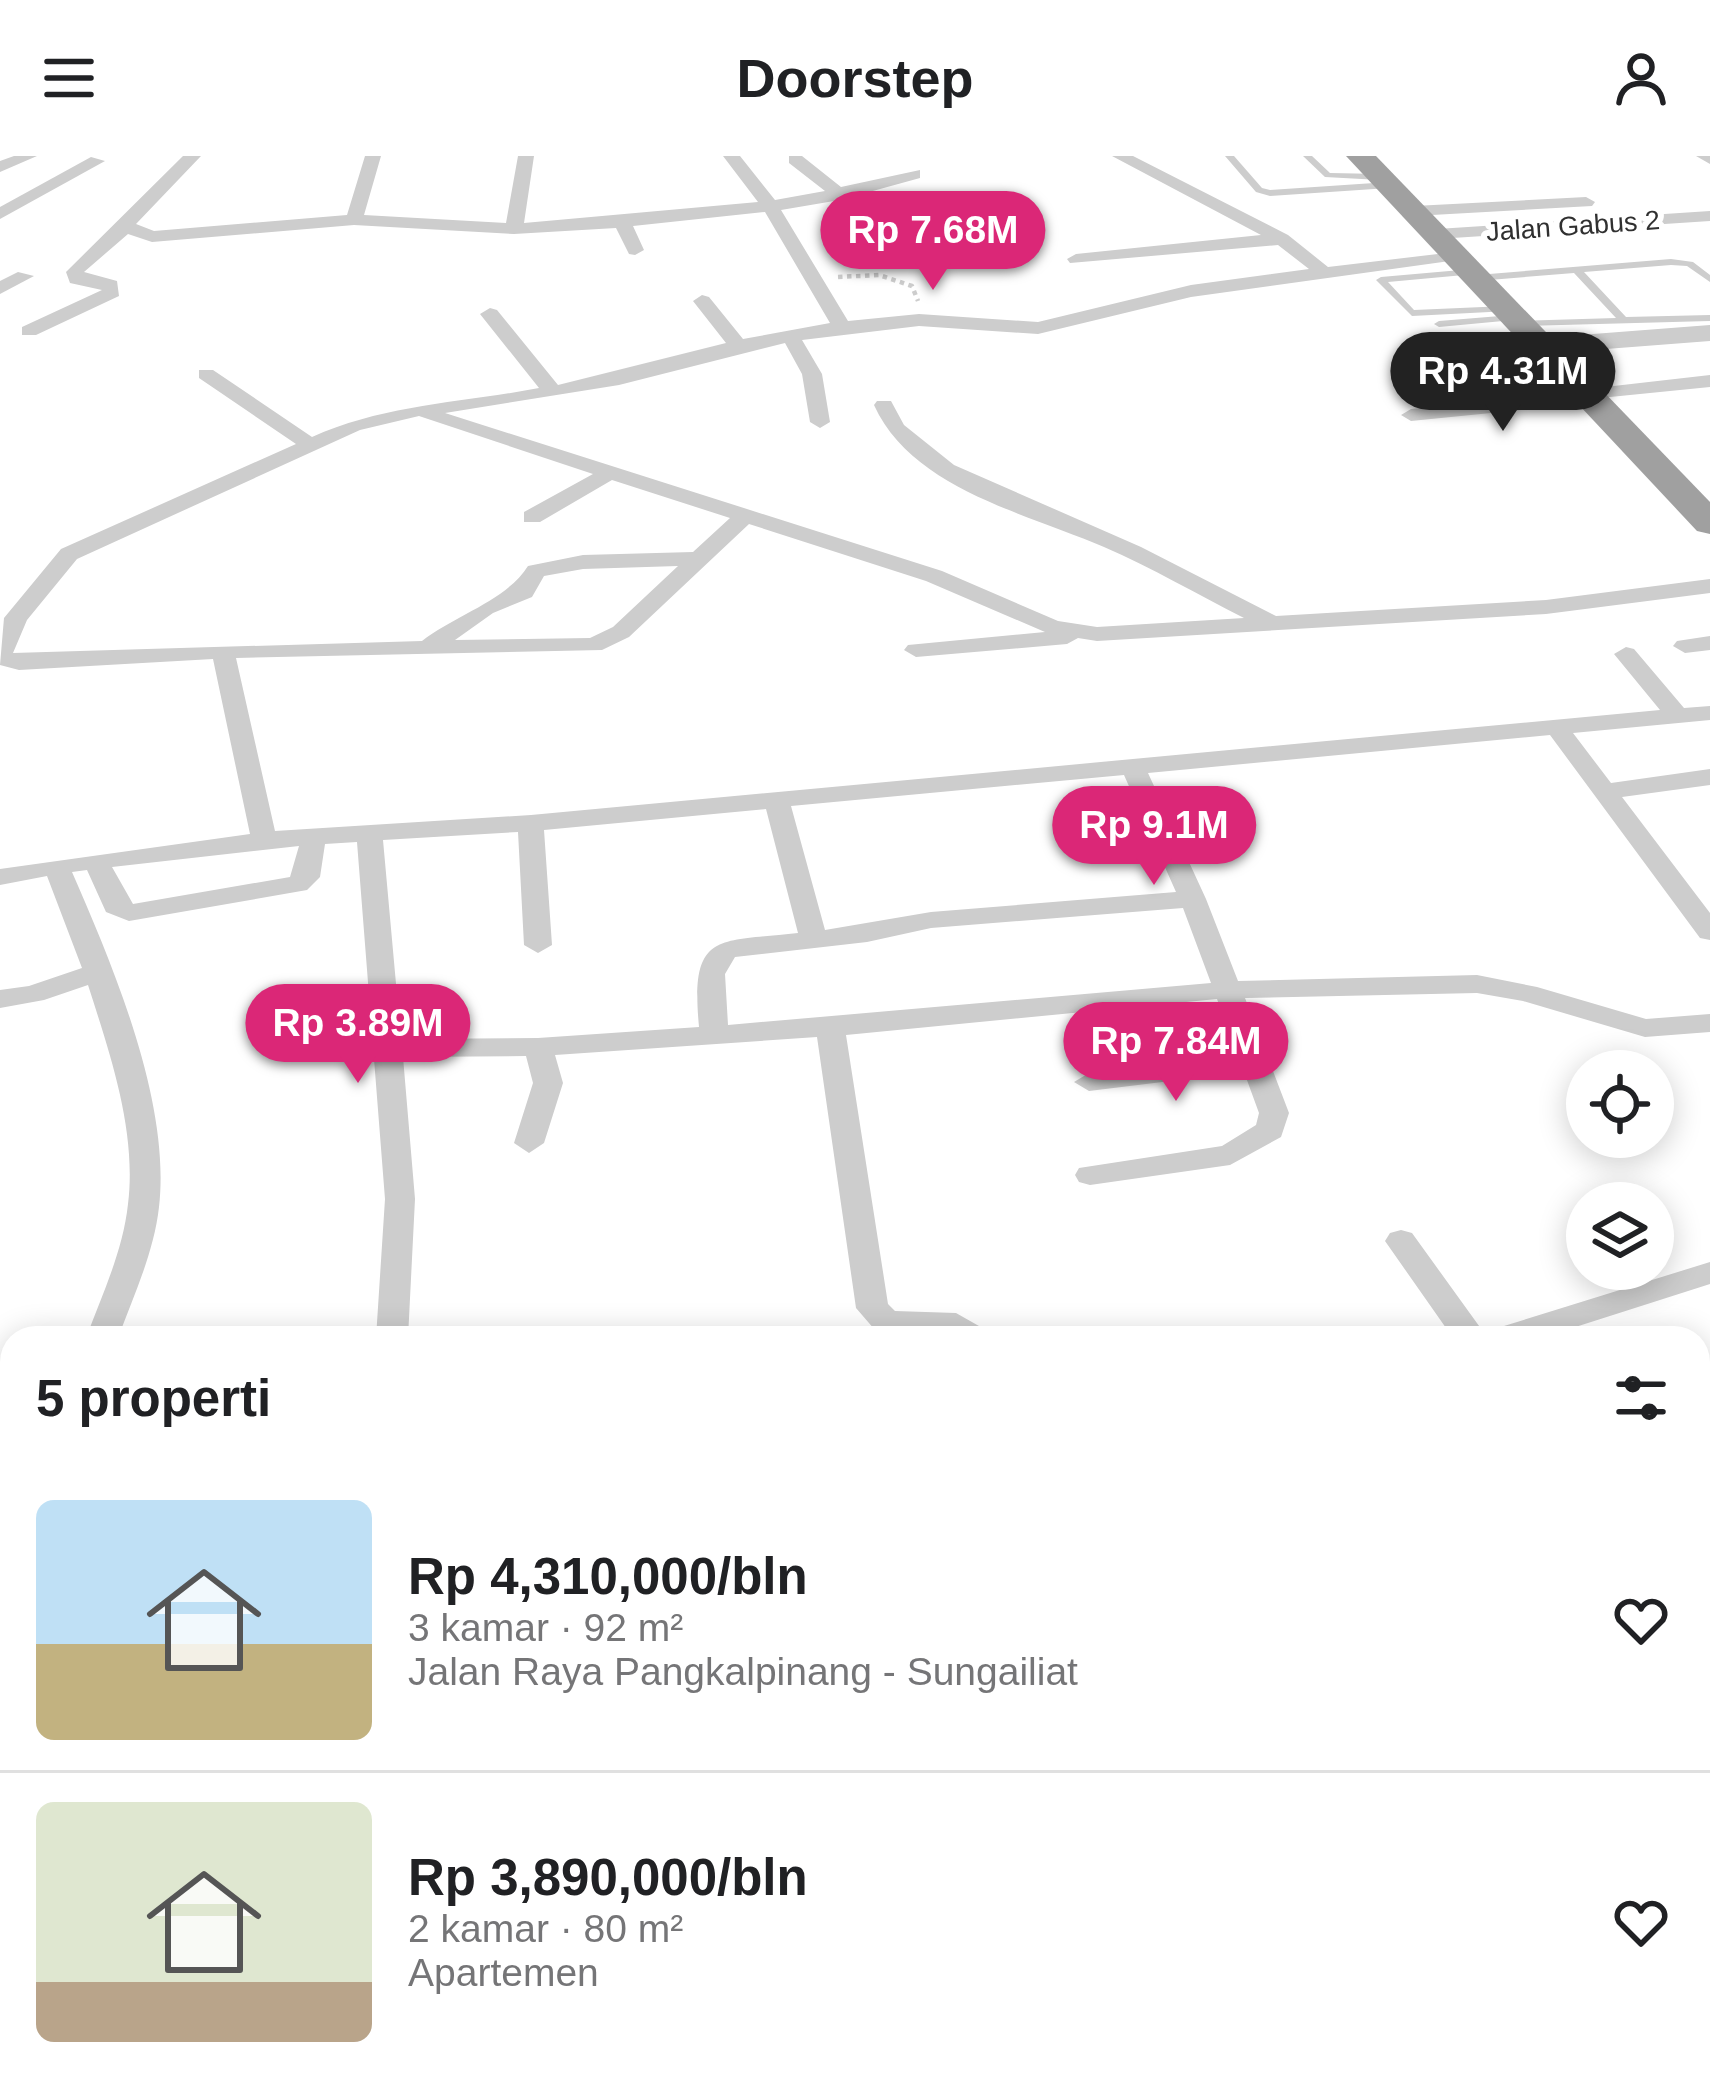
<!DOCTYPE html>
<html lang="id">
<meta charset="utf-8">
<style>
body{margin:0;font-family:Arial,sans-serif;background:#f6f6f6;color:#202124;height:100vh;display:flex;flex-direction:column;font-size:45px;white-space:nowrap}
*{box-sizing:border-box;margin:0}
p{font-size:39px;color:#757577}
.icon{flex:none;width:66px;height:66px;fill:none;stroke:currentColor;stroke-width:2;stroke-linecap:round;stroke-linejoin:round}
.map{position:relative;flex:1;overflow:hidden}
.sheet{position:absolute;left:0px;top:1170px;width:1710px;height:771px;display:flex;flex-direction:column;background:#fff;border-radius:36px 36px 0 0;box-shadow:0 6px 30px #0003}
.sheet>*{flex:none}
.controls{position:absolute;left:1566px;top:894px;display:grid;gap:24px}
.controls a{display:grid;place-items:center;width:108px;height:108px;border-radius:50%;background:#fff;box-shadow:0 6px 30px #0003;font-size:60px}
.price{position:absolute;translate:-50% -102px;padding:0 27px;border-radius:42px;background:#db2777;color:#fff;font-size:39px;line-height:78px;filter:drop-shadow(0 3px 6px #0008)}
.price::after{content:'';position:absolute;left:50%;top:72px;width:36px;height:27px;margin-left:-18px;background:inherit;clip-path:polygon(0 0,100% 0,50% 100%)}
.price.selected{background:#222;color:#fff}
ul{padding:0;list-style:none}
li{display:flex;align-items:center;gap:36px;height:300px;padding:0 36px}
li+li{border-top:3px solid #e0e0e0}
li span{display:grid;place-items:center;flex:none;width:336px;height:240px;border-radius:18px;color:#555}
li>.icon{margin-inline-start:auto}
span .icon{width:144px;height:144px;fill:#fffc;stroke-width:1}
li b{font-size:51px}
h2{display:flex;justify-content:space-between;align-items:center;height:144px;padding:0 36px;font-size:51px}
header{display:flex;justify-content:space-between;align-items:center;height:156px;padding:0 36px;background:#fff;font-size:54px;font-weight:600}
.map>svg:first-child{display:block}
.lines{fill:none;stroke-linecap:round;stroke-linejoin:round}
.path{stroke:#cdcdcd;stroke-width:4.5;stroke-dasharray:4.5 4.5;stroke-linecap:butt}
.service{fill:#cdcdcd;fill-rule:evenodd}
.minor{fill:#cdcdcd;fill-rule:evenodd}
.tertiary{fill:#cdcdcd;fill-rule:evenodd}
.trunk{fill:#a0a0a0;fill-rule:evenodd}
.labels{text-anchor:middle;stroke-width:12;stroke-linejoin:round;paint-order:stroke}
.far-street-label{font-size:27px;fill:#303030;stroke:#fff}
</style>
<header><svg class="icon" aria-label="menu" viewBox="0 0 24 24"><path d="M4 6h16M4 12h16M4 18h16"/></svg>Doorstep<svg class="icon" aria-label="person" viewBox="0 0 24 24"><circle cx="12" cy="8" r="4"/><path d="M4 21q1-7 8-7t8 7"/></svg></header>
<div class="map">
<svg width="1710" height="1940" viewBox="0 0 1710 1940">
<rect width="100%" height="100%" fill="#fff"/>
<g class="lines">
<!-- path -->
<polyline class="path" points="838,121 879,119 912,130 918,145"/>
<!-- service -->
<g class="service">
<polygon points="1225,0 1234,0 1262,32 1270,34 1389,26 1393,29 1389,32 1270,40 1256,36"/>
<polygon points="1303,0 1312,0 1330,17 1380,18 1384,21 1380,24 1325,21"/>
<polygon points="1671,103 1693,106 1710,119 1710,126 1687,110 1671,109 1584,116 1626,161 1710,159 1710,165 1520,170 1515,167 1517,165 1616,162 1574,117 1477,125 1472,122 1477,119"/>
<polygon points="1472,113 1475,114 1475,118 1388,126 1414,154 1506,150 1509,151 1509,155 1412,160 1376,124 1381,121"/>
<polygon points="1500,160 1505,163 1503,165 1439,171 1434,168 1439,165"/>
</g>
<!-- minor -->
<g class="minor">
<polygon points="14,0 37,0 0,16 0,5"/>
<path d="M183,0H201L136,68L154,75L347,59L365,0H381L364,59L506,67L518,0H534L524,67L758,46L723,0H740L775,44L825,35L789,7V0H802L841,31L920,14V22L840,44L781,54L848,165L919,158L1038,166L1191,129L1309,113L1278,89L1070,107L1067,103L1076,98L1261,79L1112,0H1133L1288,79L1328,111L1463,95L1466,99L1457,104L1191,141L1038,178L919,170L802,184L822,218L830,266L820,272L810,266L802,218L785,187L619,229L445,257L942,415L1058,465L1097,471L1244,462C1197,438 1152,412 1104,391C1026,357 912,333 874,249L877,245H891L904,269L954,309L1141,391L1276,460L1546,444L1710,423V437L1546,458L1097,485L1078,482L1067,488L916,501L904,494L908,489L1045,476L926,425L749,368L629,481L602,494L236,502L275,675L531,659L1660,554L1614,498L1626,491L1634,493L1684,552L1710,550V564L1573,577L1611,627L1710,613V629L1622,641L1710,757V784L1700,782L1550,579L1148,617L1206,743L1238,825L1477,819L1537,831L1646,863L1710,858V876L1645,881L1523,845L1477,837L1245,842L1289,957L1281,981L1230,1009L1090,1029L1079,1026L1075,1019L1079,1012L1222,990L1256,969L1259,957L1244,916L1089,935L1074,926L1089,917L1237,898L1217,843L846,879L888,1148L895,1155L956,1157L986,1174L990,1182L887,1178L875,1174L856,1152L817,881L555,899L563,927L544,987L529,997L514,987L533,927L526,900L403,901L415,1043L408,1182H376L385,1043L357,686L325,688L320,721L307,734L129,765L106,756L87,714L72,716C113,810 171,946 159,1051C154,1096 134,1139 118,1182H86C102,1139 123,1095 128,1048C137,975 110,898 88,829L44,844L0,852V834L29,830L82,812L47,720L0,729V713L250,678L213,503L19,514L0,509L4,462L61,393L296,288L199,222V214H213L312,281C386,248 462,247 539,232L480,158L490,152L497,154L558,229L726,187L693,145L702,139L709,141L743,183L830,167L765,56L633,70L644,94L635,99L629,98L616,72L514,78L354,69L152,86L128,78L84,116L117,125L119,140L36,179H22V171L102,134L70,127L66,116ZM419,260L593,318L524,356V366H540L612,324L730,362L693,396L583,399L528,410C506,445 455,459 422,485L13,497L27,464L77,403L360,274ZM678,410L613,471L590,482L455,484L493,457L532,441L544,420L583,413ZM1124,619L1176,736L931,756L825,774L791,650ZM766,653L798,777C717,786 690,775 699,871L538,882L401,883L383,684L518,676L524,789L538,797L552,789L544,674ZM299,690L290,721L133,748L112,711ZM1183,752L1211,827L728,869L725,818L735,801L867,786L931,772Z"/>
<polygon points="1696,0 1710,0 1710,8"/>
<polygon points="91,1 105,5 0,63 0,51"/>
<polygon points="1586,41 1595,46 1592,50 1414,60 1405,55 1414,50"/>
<polygon points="1710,55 1710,65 1437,83 1428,78 1437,73"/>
<polygon points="18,116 34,120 0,138 0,125"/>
<polygon points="1710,219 1710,231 1600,242 1590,247 1411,265 1401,259 1411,253"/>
<polygon points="1710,480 1710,494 1685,497 1673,490 1677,485"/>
<polygon points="1401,1074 1412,1077 1487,1181 1491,1174 1710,1106 1710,1128 1541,1182 1453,1182 1385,1085 1390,1077"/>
<polygon points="12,1215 12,1240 0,1243 0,1218"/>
<polygon points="1698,1358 1710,1362 1710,1418 1698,1414"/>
<polygon points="1698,1598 1710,1599 1710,1631 1698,1630"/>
<rect x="1698" y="1695" width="12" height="36"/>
<polygon points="12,1903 12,1929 62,1929 66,1940 0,1940 0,1908"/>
<polygon points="188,1929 230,1929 232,1940 188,1940"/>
<polygon points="1480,1929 1569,1929 1565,1940 1475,1940"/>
</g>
<!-- tertiary -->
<polygon class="tertiary" points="1710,169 1710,185 1541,198 1528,190 1541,182"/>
<!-- trunk -->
<polygon class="trunk" points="1346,0 1376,0 1710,346 1710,378 1697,375"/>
</g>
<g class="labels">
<!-- far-street labels -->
<g class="far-street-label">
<text transform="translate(1573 70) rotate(-4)" y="9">Jalan Gabus 2</text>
</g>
</g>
</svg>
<div class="controls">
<a><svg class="icon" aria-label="locate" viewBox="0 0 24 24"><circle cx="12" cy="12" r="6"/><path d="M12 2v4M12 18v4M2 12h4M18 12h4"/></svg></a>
<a><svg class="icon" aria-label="layers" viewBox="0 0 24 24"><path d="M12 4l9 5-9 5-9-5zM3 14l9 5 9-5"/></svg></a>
</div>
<b class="price" style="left:933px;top:137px">Rp 7.68M</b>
<b class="price selected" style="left:1503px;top:278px">Rp 4.31M</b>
<b class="price" style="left:1154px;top:732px">Rp 9.1M</b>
<b class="price" style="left:358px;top:930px">Rp 3.89M</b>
<b class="price" style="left:1176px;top:948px">Rp 7.84M</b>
<section class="sheet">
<h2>5 properti<svg class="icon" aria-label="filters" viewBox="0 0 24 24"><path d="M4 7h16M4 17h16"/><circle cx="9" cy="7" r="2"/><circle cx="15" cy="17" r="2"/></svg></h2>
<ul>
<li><span style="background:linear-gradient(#bfe0f5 60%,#c2b280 0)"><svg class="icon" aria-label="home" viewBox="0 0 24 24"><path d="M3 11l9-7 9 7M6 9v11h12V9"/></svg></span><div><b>Rp 4,310,000/bln</b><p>3 kamar · 92 m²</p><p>Jalan Raya Pangkalpinang - Sungailiat</p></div><svg class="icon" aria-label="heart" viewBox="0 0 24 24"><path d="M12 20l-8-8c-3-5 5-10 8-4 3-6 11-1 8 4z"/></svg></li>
<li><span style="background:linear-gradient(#dfe7d0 75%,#b9a48a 0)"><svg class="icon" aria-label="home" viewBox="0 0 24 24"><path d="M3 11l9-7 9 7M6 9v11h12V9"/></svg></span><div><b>Rp 3,890,000/bln</b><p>2 kamar · 80 m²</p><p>Apartemen</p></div><svg class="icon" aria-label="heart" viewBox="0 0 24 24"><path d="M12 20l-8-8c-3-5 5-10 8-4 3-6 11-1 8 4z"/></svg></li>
</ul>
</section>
</div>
